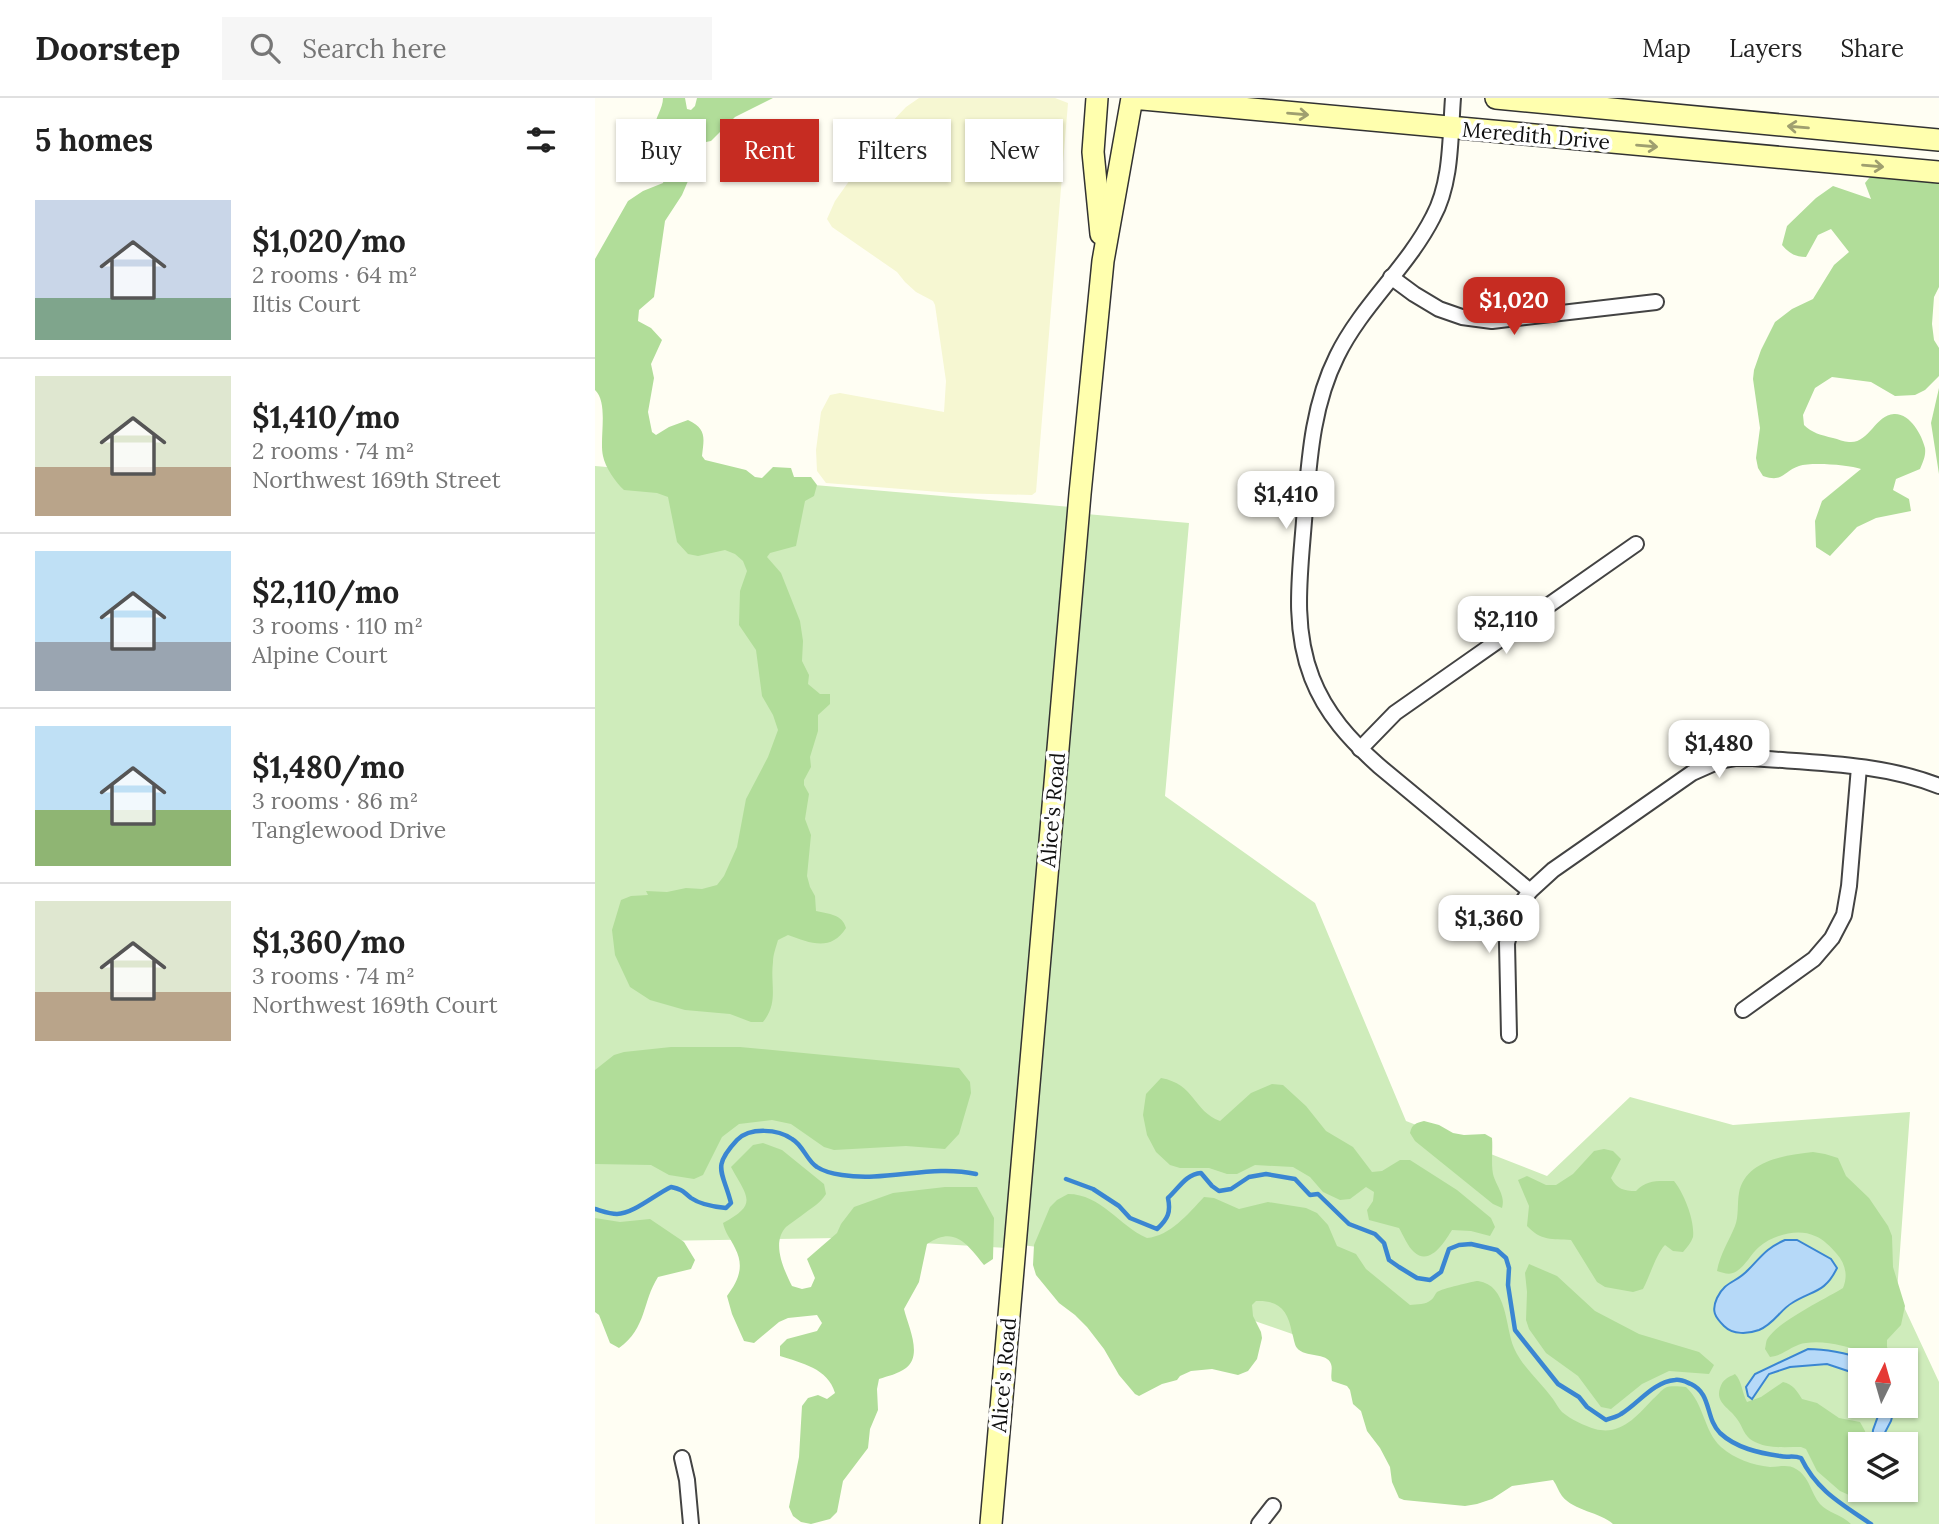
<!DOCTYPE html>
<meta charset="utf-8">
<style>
body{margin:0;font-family:Lora,serif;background:#f6f6f6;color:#222;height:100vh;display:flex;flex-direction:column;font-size:26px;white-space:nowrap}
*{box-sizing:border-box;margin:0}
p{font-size:23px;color:#767676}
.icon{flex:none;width:38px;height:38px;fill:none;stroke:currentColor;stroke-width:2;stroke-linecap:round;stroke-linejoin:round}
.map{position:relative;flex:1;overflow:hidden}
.drawer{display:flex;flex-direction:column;background:#fff;width:595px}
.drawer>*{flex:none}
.banner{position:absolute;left:21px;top:21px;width:665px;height:63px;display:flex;gap:14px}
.needle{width:46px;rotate:5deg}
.tools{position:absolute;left:1253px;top:1250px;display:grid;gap:14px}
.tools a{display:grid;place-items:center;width:70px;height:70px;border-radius:0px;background:#fff;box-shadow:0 2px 5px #0004;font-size:35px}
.price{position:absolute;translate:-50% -60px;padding:0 16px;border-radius:14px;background:#fff;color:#222;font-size:23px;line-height:46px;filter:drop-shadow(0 2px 4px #0008)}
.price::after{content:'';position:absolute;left:50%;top:42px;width:21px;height:16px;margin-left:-10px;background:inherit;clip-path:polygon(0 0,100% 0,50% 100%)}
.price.current{background:#c62c22;color:#fff}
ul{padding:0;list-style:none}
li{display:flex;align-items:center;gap:21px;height:175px;padding:0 35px}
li+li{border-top:2px solid #e0e0e0}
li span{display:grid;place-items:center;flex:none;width:196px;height:140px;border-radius:0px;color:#555}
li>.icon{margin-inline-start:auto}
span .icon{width:84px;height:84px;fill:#fffc;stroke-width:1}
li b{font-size:30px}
h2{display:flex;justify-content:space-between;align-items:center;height:84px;padding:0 35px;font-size:30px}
.chip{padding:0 24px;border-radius:0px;background:#fff;box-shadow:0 2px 5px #0004;font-size:24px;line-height:63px}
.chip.current{background:#c62c22;color:#fff}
header{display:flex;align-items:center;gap:42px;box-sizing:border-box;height:98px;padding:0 35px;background:#fff;border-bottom:2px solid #e0e0e0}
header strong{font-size:33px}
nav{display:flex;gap:38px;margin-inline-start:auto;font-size:24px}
.search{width:490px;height:63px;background:#f6f6f6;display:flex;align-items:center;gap:18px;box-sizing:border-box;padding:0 24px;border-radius:0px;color:#767676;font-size:26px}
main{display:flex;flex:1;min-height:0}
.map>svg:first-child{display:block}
.farmland{fill:#f6f7d2}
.green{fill:#cfecbb;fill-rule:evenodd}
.forest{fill:#b1dd99}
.water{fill:#b6d9f8;stroke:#3a86d2;stroke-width:2}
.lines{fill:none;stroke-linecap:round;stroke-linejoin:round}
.stream{stroke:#3a86d2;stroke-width:4.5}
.minor-casing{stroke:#434343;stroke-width:18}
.secondary-casing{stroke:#323232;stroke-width:24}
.minor{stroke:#fff;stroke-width:14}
.secondary{stroke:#ffffae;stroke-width:21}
.oneway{stroke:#9f9f6f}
.labels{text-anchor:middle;stroke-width:7;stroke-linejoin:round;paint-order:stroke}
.street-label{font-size:21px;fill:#101010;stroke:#fff}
</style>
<header>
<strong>Doorstep</strong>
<div class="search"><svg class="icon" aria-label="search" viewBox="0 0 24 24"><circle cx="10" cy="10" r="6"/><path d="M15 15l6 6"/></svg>Search here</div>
<nav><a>Map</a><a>Layers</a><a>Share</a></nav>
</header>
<main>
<section class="drawer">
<h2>5 homes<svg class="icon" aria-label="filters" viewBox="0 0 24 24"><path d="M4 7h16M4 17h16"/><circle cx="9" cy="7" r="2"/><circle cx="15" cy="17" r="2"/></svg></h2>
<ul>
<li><span style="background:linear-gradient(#c9d6e8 70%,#7fa58c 0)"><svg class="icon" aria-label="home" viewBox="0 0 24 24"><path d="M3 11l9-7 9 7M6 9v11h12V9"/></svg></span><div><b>$1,020/mo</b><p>2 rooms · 64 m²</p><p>Iltis Court</p></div></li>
<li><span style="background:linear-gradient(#dfe7d0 65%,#b9a48a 0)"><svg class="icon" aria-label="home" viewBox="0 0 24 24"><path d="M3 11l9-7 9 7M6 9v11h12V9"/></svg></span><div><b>$1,410/mo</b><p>2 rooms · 74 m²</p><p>Northwest 169th Street</p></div></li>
<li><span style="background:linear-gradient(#bfe0f5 65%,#9aa5b1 0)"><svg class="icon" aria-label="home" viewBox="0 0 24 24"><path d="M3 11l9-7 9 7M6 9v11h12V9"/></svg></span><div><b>$2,110/mo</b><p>3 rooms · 110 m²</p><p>Alpine Court</p></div></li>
<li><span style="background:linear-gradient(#bfe0f5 60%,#8fb573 0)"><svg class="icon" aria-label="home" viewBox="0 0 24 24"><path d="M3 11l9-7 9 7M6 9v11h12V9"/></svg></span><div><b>$1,480/mo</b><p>3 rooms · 86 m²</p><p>Tanglewood Drive</p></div></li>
<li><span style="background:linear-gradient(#dfe7d0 65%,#b9a48a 0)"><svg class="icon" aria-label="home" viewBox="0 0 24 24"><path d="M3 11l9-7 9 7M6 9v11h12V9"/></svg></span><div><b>$1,360/mo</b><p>3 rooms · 74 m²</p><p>Northwest 169th Court</p></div></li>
</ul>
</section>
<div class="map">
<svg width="1344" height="1426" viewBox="0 0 1344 1426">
<rect width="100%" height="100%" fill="#fffef3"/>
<!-- farmland -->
<polygon class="farmland" points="324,0 460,0 473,5 441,394 437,397 357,395 231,385 222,373 221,352 226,314 235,297 245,295 349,314 351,283 340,207 338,203 321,194 310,184 302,174 237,129 232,121 240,103 293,28 311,9"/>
<!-- green -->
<g class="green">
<polygon points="0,368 476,409 412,1150 243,1140 0,1144"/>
<path d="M491,416L594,425L570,698L720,805L811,1023L952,1078L1035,999L1138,1027L1315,1014L1302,1194L1344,1284V1426H1232L1204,1412L450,1150L427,1147ZM1265,1262H1311V1307H1265ZM1265,1346H1311V1391H1265Z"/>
</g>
<!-- forest -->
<g class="forest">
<path d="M68,0H90L92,11L96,12L100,8L102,0H178L140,19L116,43L106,45L97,40L91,41L89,45L94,73L93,83L87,97L70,123L59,199L44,212L43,223L56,230L67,242L56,266L59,280L53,314L57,334L61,337L74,329L93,322C112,331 109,340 107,358L110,362L151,372L160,379L167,380L178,369L196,370L199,379H216L222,387L219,398L210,403L201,448L175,455L172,459L186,475L205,523L208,543L207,563L214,577L213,586L225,596H235V606L223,617V633L215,659L216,669L209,682V687L214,696L210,721L216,737L212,778L215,789L220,798L221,813C234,816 247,816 251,830C236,854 215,845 193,837L183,842C181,849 178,857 178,864C175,887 184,904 168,924H156L135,916L90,912L55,902L35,889L20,857L17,832L26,802L36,798L53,797L51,793L72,794L91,790L107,791L122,787L129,778L142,749L151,701L173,659L183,632L178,617L167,598L161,552L144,527L145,493L152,473L148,463L140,456L130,452L103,458L93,456L82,444L73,399L62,395L29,392C21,385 10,369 8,358C4,341 14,305 0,292V161L33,103L48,93L68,85C75,67 62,51 60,34C58,21 68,12 68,0Z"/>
<path d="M1283,69L1310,82L1321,77L1344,80V189L1339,199L1337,226L1339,242L1344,250V278L1330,292L1320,297L1300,298L1276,284L1237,279L1220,290L1208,317L1209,327C1217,335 1226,337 1238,340C1243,341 1249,344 1254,344C1274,346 1280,317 1299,316C1315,315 1327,337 1330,350C1331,358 1328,364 1325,371L1301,381L1298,392L1314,401L1316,413L1281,420L1262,429L1235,458L1221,449L1220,423L1227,403L1266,371C1254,367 1217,364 1204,368C1188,373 1189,385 1168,378L1163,370L1161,360L1165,330L1158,281L1159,272L1166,252L1180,224L1197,211L1218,201L1239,167L1254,154L1236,131L1223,137L1211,159C1200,159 1194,155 1187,147L1192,128L1221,100L1238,88L1276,101L1270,85Z"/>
<polygon points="1344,290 1344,376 1336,325"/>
<polygon points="76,949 145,949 364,970 375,984 376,995 364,1036 350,1051 311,1048 239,1052 229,1049 196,1026 177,1022 144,1026 127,1039 108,1077 99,1081 74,1077 56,1067 0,1066 0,972 19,957 29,954"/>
<path d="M566,980C600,986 598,1013 625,1023L656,995L677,986L688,987L711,1008L731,1033L758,1049L777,1074L787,1073L805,1062H815L862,1092L896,1120L900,1129L895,1138L876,1133L857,1132C850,1143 835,1169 819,1154C813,1149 808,1137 804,1130L774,1122L772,1112L778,1103L779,1094L771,1089L755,1101L745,1102L728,1094L715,1079L698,1069L660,1067L642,1076H632L614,1070H585L575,1067L561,1054L552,1037L548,1017L551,996Z"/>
<path d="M829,1023L844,1027L858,1035L869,1037L890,1036L897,1040C898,1051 896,1065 898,1076C901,1088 911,1098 907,1110L898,1106L820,1043L815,1035C817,1026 821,1025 829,1023Z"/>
<path d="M168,1045L187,1052L229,1086L231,1096C225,1105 218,1109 210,1115C204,1120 197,1124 191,1129C176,1145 189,1172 197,1188L207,1191L216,1189L220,1180L212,1161L242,1135L246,1126L259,1109L298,1095L350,1089H382L399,1120L398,1161L389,1167C372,1146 360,1127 332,1146L324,1184L309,1211C313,1228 328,1257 311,1270C303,1276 293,1278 284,1281L282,1291L283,1312L275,1331L273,1350L248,1383L242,1414L235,1421L216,1426L206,1424L198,1418L194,1409L204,1359L207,1308L213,1300L223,1297L232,1301L240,1295C233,1270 206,1265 185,1258V1248L192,1241L222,1233L227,1225L222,1217L193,1220L184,1224L159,1245L149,1243L137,1216L132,1198C143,1183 150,1169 140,1150C136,1141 130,1135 128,1125C163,1106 153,1100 136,1069L158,1047Z"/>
<path d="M1009,1051L1018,1053L1026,1061L1016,1080C1022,1091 1029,1093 1041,1093C1052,1081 1064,1083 1079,1083C1089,1095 1100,1123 1098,1139C1096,1145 1092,1149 1088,1154L1078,1153L1070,1147C1061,1156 1055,1178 1048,1191L1038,1194L1010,1189L1002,1184L976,1142C957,1141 946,1143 932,1128L934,1108L923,1082L932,1078L951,1087H961L978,1076L999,1053Z"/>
<path d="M1218,1054L1230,1056L1243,1060L1251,1078L1274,1100L1293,1128L1297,1138L1298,1169L1310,1208L1306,1227L1292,1242V1249L1299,1262C1286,1262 1283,1259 1272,1255C1253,1249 1231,1242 1211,1245C1198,1246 1190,1257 1175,1259L1170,1251C1171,1247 1171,1242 1173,1240C1184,1223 1230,1201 1248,1190C1253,1178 1251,1166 1241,1155C1236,1149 1228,1141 1220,1138C1203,1130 1178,1137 1164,1149C1156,1156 1151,1167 1142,1173C1135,1178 1129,1175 1122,1173C1125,1156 1134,1143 1140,1128C1144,1118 1142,1106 1144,1095C1150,1062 1191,1057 1218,1054Z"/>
<path d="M473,1096C506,1096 524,1128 552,1140C575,1138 593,1116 609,1099L619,1100L644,1111L673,1104L711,1110L722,1115L733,1127L742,1148L761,1156L771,1171L815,1207C822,1206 831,1207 836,1202C839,1200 840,1196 842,1194C846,1191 879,1183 883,1183C913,1187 910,1229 919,1250C928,1270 945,1283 958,1301C961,1305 963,1310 967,1314C975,1321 990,1328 1000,1331C1026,1338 1042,1318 1058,1301C1062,1298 1066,1292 1070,1290C1076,1287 1085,1289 1091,1289C1110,1307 1108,1332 1126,1349C1140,1361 1157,1367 1175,1369C1184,1369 1193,1366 1201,1371C1214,1378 1216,1395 1225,1406C1233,1415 1246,1416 1256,1426H1018C1005,1414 979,1413 967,1398C963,1393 962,1387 958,1382L917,1388L897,1401L882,1406L870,1408L809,1402L804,1400L797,1384L795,1369L785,1350L772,1333L766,1313L758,1306L755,1292L752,1288L737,1283C735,1277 738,1271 736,1266C732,1254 710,1260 702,1250C699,1246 699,1240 697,1235C693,1212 684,1202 661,1203L657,1207L658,1218L666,1234L667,1240L662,1261L653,1273L643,1277L617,1271L596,1273L585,1278L582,1282L567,1286L544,1298L540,1296L524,1277L509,1251L492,1229L480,1217L464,1205L441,1177L438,1167L439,1147L455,1109L462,1102Z"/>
<path d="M0,1120L25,1124L55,1121L89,1144L100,1162L96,1171L63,1179C47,1204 52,1230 24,1250L15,1245L4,1217L0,1214Z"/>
<polygon points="934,1166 962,1178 1000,1213 1044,1236 1104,1254 1119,1267 1114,1276 1074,1273 1047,1286 1016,1311 1006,1309 983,1278 951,1255 934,1231 931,1222 932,1194 930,1175"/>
<path d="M1140,1276C1147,1283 1147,1295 1152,1304L1166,1299L1188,1284C1198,1286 1202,1293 1207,1301L1222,1305L1244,1320L1265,1324L1270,1333L1272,1346H1265V1391H1303L1298,1397L1279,1394L1264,1398L1254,1397L1245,1393L1222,1373L1211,1351L1206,1349C1190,1349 1172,1351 1158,1343C1149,1338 1148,1329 1142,1321C1135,1310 1120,1305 1125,1290C1128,1281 1132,1280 1140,1276Z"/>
</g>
<!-- water -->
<g class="water">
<path d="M1190,1142H1202L1236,1161L1242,1170C1230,1195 1218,1192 1197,1205C1185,1212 1179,1226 1164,1232C1153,1236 1138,1237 1129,1228C1120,1219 1116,1213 1122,1200C1130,1183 1141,1185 1153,1172C1166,1159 1171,1150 1190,1142Z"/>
<path d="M1213,1251C1233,1251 1254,1256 1273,1262H1265V1277L1232,1266L1195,1269L1174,1276L1157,1301L1153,1298L1151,1289L1160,1276Z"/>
<polygon points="1287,1307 1300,1308 1296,1323 1284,1346 1279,1346 1277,1343 1278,1332"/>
</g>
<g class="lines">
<!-- stream -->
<g class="stream">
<path d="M471,1081L498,1091L524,1108L535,1120L562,1131C573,1121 576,1114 573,1100C584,1090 591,1076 606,1075L617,1088L624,1093L636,1091L654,1079L671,1076L700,1081L715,1097L723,1096L754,1126L780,1136L789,1145L794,1162L804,1169L822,1180L835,1182L846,1174L854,1151L864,1147L876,1146L902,1152L911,1160L914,1170L913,1187L920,1232L963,1286L984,1299L992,1309L1011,1322C1016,1320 1022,1319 1026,1316C1044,1305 1058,1284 1080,1282C1086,1281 1091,1284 1096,1286C1117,1296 1110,1320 1125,1335C1141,1350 1164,1355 1185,1358C1192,1360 1198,1357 1206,1360C1222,1393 1247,1406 1276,1426"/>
<path d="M0,1111C7,1113 15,1116 22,1116C38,1116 61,1096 76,1089C89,1092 87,1093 96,1100C106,1107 120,1109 131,1110L136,1105C128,1073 116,1070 142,1042C155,1029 183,1031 197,1041C208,1047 212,1063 222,1069C228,1073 240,1076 247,1077C292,1084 337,1066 381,1076"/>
</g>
<!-- minor casing -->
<g class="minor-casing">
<g id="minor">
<path d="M858,0C855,39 857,84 838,119C812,170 767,207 742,258C716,310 714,367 709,423C705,476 697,529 717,580C731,616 755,642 784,668L935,793"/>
<polyline points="796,179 819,196 844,211 867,219 897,223 1061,204"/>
<polyline points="765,651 800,615 1041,446"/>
<polyline points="1148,912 1219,861 1237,840 1249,817 1254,788 1264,669"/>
<path d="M914,937L912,845L921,813L935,793L958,772L1097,675L1124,663L1141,660H1158C1220,665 1286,665 1344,688"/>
<polyline points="87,1360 92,1382 96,1426"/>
<polyline points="664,1426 678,1408"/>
</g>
</g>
<!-- secondary casing -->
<g class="secondary-casing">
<g id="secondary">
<polyline points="502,0 498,54 506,136"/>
<polyline points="901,0 1344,42"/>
<polyline points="396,1426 485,396 508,163 537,0 1344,74"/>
</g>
</g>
<!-- minor -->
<use href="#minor" class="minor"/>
<!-- secondary -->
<use href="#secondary" class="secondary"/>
</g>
<!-- one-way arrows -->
<defs><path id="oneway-shaft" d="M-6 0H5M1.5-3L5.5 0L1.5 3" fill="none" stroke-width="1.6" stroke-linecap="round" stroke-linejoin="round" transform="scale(1.75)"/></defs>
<g class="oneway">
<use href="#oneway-shaft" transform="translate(703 16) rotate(5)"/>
<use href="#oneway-shaft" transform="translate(1203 29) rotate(-175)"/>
<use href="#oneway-shaft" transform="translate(1052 48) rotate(5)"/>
<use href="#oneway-shaft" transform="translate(1278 68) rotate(5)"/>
</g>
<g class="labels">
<!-- street labels -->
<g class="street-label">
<text transform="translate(941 38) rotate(5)" y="7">Meredith Drive</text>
<text transform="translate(458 712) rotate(-85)" y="7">Alice's Road</text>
<text transform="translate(409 1277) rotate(-85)" y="7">Alice's Road</text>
</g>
</g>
</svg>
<div class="tools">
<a><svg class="needle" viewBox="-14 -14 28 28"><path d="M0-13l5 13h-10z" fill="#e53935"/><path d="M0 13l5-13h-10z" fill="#767676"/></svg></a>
<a><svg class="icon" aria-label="layers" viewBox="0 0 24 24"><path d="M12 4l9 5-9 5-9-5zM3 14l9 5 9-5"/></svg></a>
</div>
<b class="price current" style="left:919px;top:239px">$1,020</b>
<b class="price" style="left:691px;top:433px">$1,410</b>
<b class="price" style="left:911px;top:558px">$2,110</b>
<b class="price" style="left:1124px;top:682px">$1,480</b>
<b class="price" style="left:894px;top:857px">$1,360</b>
<div class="banner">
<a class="chip">Buy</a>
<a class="chip current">Rent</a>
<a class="chip">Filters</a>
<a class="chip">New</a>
</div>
</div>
</main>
